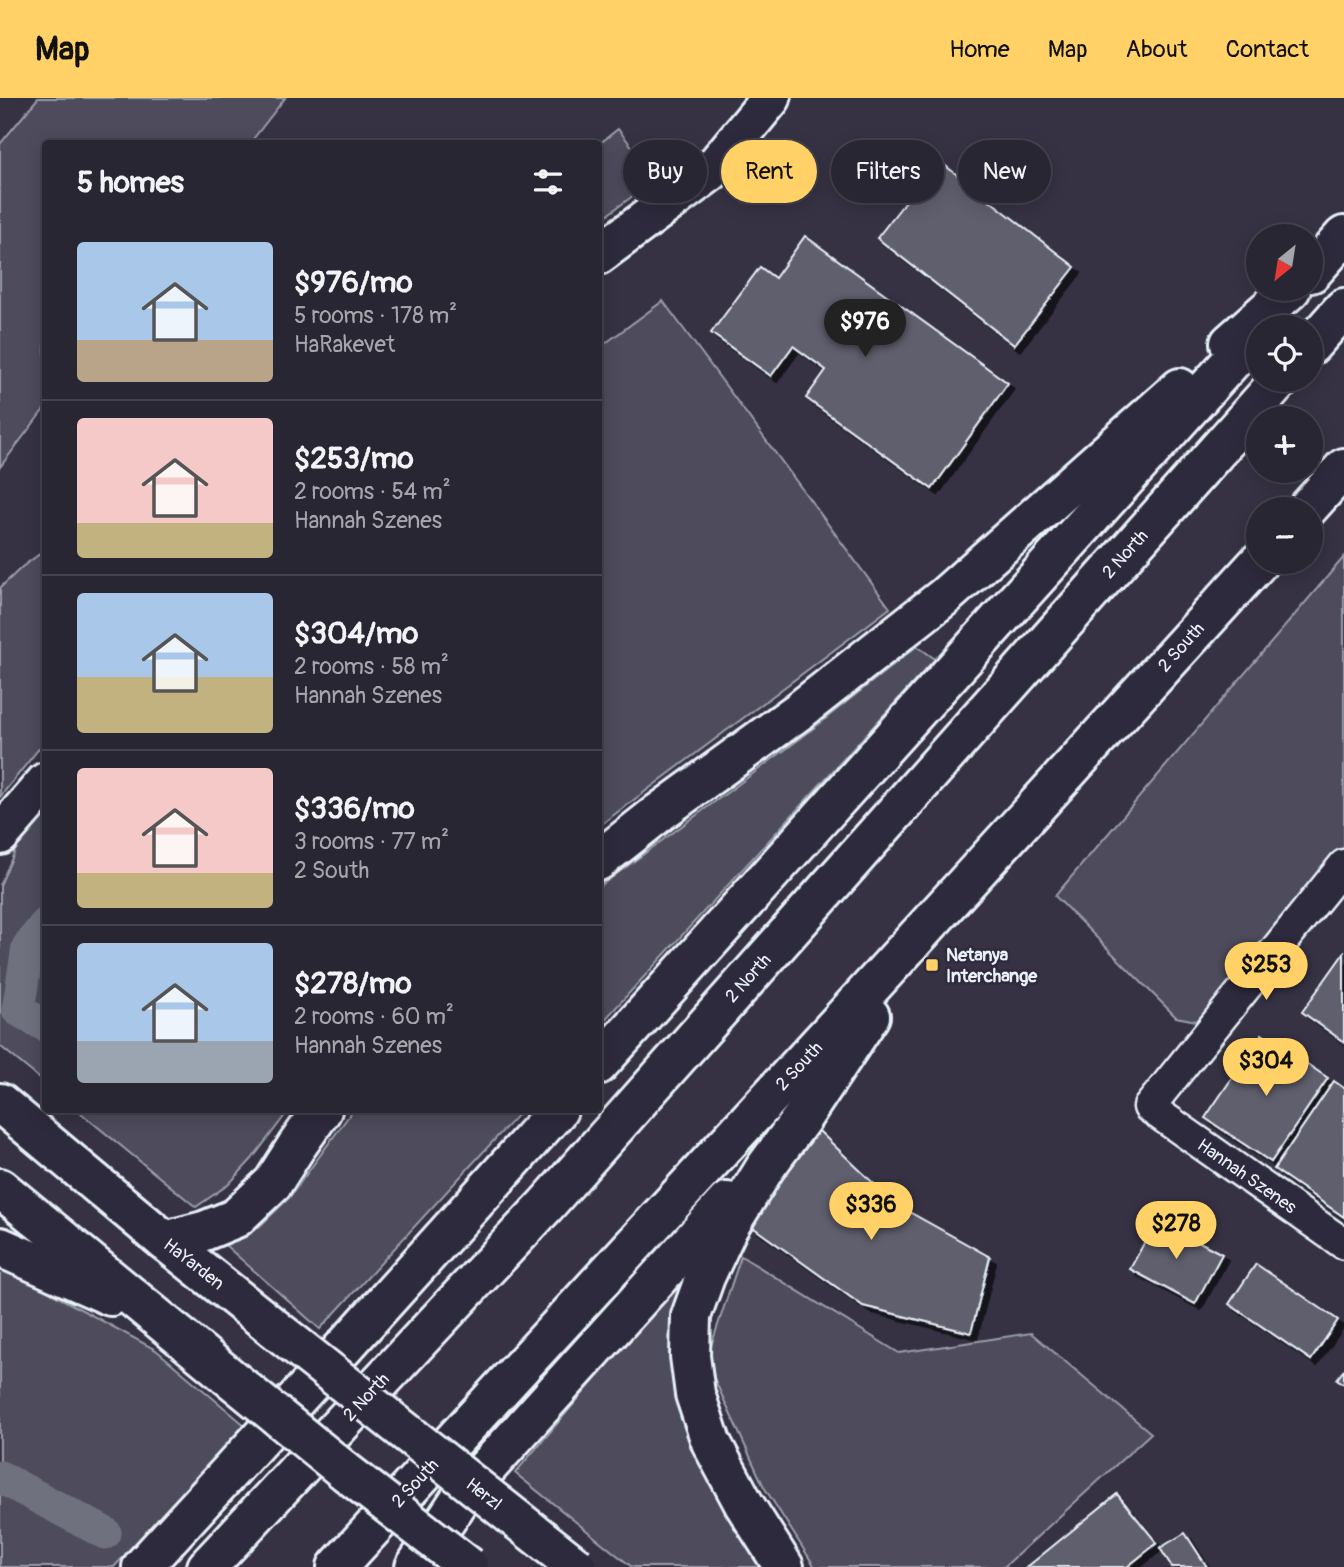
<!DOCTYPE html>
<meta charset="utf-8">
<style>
body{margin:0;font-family:Pangolin,sans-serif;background:#302e3b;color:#f1f3f6;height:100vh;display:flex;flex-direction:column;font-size:26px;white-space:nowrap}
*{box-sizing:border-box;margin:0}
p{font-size:23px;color:#a5a5ac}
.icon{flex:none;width:38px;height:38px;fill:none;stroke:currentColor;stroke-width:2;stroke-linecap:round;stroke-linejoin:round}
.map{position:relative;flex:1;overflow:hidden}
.panel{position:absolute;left:42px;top:42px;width:560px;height:973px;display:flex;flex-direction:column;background:#282633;border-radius:7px;box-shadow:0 4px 18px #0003,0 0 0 2px #44434e}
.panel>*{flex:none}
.guide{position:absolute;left:623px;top:42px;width:616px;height:63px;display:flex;gap:14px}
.needle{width:46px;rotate:210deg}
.tools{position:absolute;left:1246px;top:126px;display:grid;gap:14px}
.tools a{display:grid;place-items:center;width:77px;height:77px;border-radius:50%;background:#282633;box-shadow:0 4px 18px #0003,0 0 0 2px #44434e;font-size:35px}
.price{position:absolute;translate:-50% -60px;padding:0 16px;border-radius:24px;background:#ffd166;color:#111;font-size:23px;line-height:46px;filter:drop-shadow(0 2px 4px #0008)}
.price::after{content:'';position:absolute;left:50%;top:42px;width:21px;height:16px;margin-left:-10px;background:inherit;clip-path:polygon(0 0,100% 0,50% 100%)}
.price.selected{background:#222;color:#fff}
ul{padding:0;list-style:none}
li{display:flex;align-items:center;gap:21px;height:175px;padding:0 35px}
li+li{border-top:2px solid #44434e}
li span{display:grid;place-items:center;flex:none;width:196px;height:140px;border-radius:7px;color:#555}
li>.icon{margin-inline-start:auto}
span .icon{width:84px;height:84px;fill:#fffc;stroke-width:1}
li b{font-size:30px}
h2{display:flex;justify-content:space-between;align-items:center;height:84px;padding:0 35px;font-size:30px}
.chip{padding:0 24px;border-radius:32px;background:#282633;box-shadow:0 4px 18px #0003,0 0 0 2px #44434e;font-size:24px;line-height:63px}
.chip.selected{background:#ffd166;color:#111}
header{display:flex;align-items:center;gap:42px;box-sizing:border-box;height:98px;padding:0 35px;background:#ffd166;color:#111}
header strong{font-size:33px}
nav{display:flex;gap:38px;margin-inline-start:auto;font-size:24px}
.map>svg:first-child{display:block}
.green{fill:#4d4b5c;stroke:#9a9eaa;stroke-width:2}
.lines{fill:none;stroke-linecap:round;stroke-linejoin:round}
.canal{stroke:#70717f;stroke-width:33}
.building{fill:#605e6e;stroke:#e8f1f8;stroke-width:2;filter:url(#shadow)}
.street-casing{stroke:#e8f1f8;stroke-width:35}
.secondary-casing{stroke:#e8f1f8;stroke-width:44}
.highway-casing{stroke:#e8f1f8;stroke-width:44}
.street{stroke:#2f2a3d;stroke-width:30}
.secondary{stroke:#2f2a3d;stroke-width:38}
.highway{stroke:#2f2a3d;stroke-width:38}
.highway-bridge-casing{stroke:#e8f1f8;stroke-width:44;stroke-linecap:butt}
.highway-bridge{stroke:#2f2a3d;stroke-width:38}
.poi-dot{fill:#ffd166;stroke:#2f2a3d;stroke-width:2.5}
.labels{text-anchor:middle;stroke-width:5;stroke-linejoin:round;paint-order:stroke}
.street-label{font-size:18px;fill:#e8f1f8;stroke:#2f2a3d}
.poi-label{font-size:18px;font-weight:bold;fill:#e8f1f8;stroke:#2f2a3d;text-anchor:start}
</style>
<header>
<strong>Map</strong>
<nav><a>Home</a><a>Map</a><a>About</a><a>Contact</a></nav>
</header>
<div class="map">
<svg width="1344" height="1469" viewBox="0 0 1344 1469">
<defs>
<filter id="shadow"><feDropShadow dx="6" dy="6" stdDeviation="0" flood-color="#0009"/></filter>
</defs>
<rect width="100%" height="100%" fill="#363244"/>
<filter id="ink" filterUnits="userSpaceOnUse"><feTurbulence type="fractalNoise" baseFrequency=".0143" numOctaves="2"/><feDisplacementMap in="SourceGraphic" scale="14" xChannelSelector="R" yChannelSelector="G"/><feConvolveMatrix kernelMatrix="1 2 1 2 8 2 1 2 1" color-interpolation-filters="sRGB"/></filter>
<g filter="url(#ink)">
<!-- green -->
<g class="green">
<polygon points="38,0 285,0 250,45 46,46 45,310 0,369 0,46"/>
<polygon points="618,31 657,80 599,123 599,46"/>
<polygon points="663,203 890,510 599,728 599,250"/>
<polygon points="45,452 45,643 0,699 0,490 22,469"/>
<polygon points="1344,459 1344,788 1227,929 1176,919 1055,798"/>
<polygon points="917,548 935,561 599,928 599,789 801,640"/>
<polygon points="45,713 45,985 0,948 0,787 23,735"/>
<polygon points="77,1012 289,1012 252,1061 229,1086 196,1109"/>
<polygon points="353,1012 522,1012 320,1231 225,1147 259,1129 289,1100"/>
<polygon points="741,1158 899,1255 1031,1235 1151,1335 1004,1469 815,1469 764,1389 706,1263"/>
<polygon points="0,1169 14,1175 156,1252 247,1329 205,1371 114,1469 0,1469"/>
<polygon points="688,1172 727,1415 761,1469 632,1469 515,1375"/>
</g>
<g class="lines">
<!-- canal -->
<g class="canal">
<polyline points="46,826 28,849 18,912 46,928"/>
<polyline points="0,1379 105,1435"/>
</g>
</g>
<!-- building -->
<g class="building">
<polygon points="938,62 1075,169 1014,247 877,140"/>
<polygon points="805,138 1008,285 932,391 806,300 826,272 793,248 771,278 711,235 760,169 775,180"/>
<polygon points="1344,855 1344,944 1302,914"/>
<polygon points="1262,936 1328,980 1271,1064 1205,1020"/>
<polygon points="1334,983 1344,990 1344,1119 1274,1071"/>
<polygon points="819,1033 895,1106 990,1159 971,1235 863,1208 747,1125"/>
<polygon points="1157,1121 1222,1156 1195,1206 1130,1171"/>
<polygon points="1256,1166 1338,1222 1311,1262 1229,1206"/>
<polygon points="1344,1272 1344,1286 1337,1281"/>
<polygon points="1117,1396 1157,1445 1127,1469 1027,1469"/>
<polygon points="1185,1435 1207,1469 1172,1469 1160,1450"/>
</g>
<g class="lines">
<!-- street casing -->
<g class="street-casing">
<polyline id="street" points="1344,767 1149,1009 1344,1146"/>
</g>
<!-- secondary casing -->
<g class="secondary-casing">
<g id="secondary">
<polyline points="598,157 710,74 771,0"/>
<polyline points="0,737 46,684"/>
</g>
</g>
<!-- highway casing -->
<g class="highway-casing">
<g id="highway">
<polyline points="1311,175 1344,138"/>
<polyline points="1230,245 1291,191"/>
<polyline points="1311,247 1344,210"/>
<polyline points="1307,411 1344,370"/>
<polyline points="598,763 660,714 799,613 944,499 1180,290"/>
<polyline points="598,967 1258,234"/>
<polyline points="0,1005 165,1143 274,1230"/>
<polyline points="0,1090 228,1278"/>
<polyline points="165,1143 204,1133 236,1120 273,1085 296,1049 322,1012"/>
<polyline points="0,1149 111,1198"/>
<polyline points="142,1469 346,1247 558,1012"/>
<polyline points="207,1469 546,1107 1280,282"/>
<path d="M337,1469C646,1136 953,800 1259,464"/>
<polyline points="415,1469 464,1395 727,1104"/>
<polyline points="784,1469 744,1406 711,1344 695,1296 690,1258 691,1218 705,1179 728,1130 765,1070 802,1020 870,918"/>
</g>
</g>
<!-- street -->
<use href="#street" class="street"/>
<!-- secondary -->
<use href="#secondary" class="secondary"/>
<!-- highway -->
<use href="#highway" class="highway"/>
<!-- highway-bridge casing -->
<g class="highway-bridge-casing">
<g id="highway-bridge">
<polyline points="274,1230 577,1469"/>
<polyline points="228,1278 346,1374 469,1469"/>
</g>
</g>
<!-- highway-bridge -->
<use href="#highway-bridge" class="highway-bridge"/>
</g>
</g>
<!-- markers -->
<rect class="poi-dot" x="925" y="860" width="14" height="14" rx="3.5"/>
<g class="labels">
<!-- street labels -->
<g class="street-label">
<text transform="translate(1125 456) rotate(-48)" y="6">2 North</text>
<text transform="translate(1181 549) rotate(-48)" y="6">2 South</text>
<text transform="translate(748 880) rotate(-48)" y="6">2 North</text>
<text transform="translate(799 968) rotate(-47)" y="6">2 South</text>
<text transform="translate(1247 1078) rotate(35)" y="6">Hannah Szenes</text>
<text transform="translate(194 1166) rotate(38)" y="6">HaYarden</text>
<text transform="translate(366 1299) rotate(-47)" y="6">2 North</text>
<text transform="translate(415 1385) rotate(-47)" y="6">2 South</text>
<text transform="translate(484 1396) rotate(38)" y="6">Herzl</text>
</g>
<!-- poi labels -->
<g class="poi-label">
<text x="946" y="863">Netanya<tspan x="946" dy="21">Interchange</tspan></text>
</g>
</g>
</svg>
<div class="tools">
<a><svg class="needle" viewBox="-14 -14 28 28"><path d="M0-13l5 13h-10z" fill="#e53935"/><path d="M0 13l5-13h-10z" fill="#a5a5ac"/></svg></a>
<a><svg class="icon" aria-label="locate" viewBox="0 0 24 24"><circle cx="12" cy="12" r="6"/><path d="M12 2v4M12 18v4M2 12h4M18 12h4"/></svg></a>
<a>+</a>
<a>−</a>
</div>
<b class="price selected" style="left:865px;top:261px">$976</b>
<b class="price" style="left:1266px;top:904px">$253</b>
<b class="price" style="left:1266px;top:1000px">$304</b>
<b class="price" style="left:871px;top:1144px">$336</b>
<b class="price" style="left:1176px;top:1163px">$278</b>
<div class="guide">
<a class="chip">Buy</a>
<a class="chip selected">Rent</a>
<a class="chip">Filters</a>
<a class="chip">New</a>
</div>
<section class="panel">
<h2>5 homes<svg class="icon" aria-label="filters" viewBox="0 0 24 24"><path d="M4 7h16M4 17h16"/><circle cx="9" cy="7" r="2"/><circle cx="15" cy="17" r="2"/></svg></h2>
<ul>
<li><span style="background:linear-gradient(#a9c7e8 70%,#b9a48a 0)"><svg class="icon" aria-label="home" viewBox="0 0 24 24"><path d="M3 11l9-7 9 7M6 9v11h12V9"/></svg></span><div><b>$976/mo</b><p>5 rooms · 178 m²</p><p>HaRakevet</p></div></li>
<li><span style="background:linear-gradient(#f6c9c9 75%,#c2b280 0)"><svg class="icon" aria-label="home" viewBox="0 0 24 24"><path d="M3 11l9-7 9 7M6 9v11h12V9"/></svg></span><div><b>$253/mo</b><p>2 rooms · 54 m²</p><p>Hannah Szenes</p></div></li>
<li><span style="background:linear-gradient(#a9c7e8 60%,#c2b280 0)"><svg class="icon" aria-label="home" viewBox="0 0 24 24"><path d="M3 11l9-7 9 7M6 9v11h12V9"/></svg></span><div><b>$304/mo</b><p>2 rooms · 58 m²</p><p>Hannah Szenes</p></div></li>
<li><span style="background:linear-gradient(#f6c9c9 75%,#c2b280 0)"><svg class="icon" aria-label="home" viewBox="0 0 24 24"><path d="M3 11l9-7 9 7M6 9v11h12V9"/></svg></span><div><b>$336/mo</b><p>3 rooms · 77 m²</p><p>2 South</p></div></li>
<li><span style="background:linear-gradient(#a9c7e8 70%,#9aa5b1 0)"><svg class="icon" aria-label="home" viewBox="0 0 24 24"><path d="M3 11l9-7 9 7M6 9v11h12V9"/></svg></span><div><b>$278/mo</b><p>2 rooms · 60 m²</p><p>Hannah Szenes</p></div></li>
</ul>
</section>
</div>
